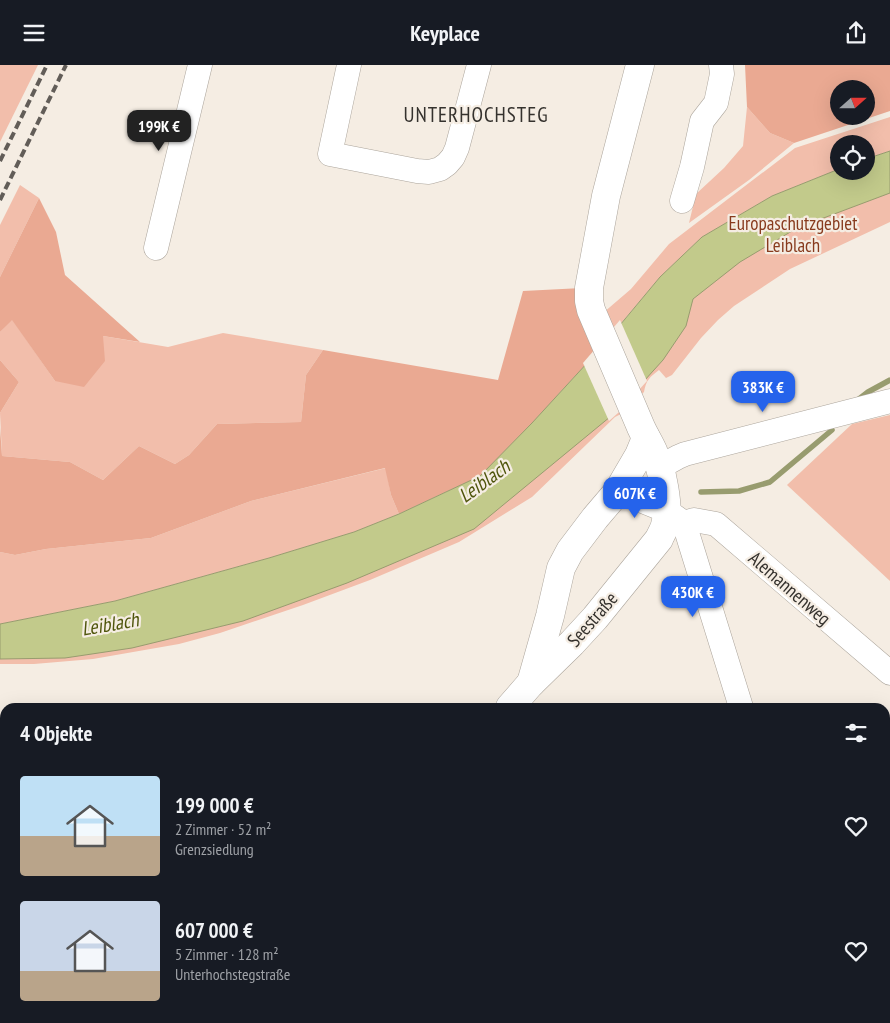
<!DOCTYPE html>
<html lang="de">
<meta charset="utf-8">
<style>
body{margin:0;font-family:"PT Sans Narrow",sans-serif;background:#20242c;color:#f1f3f6;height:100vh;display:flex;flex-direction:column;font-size:19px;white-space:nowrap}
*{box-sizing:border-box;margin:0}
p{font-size:16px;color:#9ea1a6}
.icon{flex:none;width:28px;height:28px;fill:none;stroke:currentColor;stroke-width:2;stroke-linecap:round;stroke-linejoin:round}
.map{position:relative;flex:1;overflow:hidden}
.details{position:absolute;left:0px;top:638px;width:890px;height:321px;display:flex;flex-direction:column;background:#171b24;border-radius:15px 15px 0 0;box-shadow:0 5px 20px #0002}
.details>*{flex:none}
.needle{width:32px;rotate:69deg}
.buttons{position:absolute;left:830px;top:15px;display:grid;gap:10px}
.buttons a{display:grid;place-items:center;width:45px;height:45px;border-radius:50%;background:#171b24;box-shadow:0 5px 20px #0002;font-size:25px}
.price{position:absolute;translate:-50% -42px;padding:0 11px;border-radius:10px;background:#2563eb;color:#fff;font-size:16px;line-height:32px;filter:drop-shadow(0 1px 2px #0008)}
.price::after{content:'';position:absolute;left:50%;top:30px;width:15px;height:11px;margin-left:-8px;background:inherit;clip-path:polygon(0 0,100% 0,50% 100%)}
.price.on{background:#222;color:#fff}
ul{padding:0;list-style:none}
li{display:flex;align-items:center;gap:15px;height:125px;padding:0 20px}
li span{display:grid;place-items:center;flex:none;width:140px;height:100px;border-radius:5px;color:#555}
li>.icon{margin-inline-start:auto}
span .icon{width:60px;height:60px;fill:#fffc;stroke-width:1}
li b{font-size:21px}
h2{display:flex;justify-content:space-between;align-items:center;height:60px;padding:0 20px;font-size:21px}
header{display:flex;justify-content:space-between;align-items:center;height:65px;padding:0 20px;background:#171b24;font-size:22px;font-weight:700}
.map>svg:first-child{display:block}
.green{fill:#f2beab}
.forest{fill:#eaa992;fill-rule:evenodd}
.water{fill:#c2ca8b;stroke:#989c6f}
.pier{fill:#f5ede3}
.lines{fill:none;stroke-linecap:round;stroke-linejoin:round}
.stream{stroke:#989c6f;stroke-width:5.5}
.minor-casing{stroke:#aca59c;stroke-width:25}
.major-casing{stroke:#aca59c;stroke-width:29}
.minor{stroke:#fff;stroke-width:24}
.major{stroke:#fff;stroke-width:28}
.rail{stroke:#625d58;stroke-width:4;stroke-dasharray:8 4;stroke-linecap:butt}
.labels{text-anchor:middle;stroke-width:4.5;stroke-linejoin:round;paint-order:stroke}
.park-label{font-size:19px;fill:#883b1e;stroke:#f5ede3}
.street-label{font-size:19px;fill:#35322e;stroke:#f5ede3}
.water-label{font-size:20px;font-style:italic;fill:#4f550c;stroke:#f5ede3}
.quarter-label{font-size:21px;letter-spacing:1px;fill:#35322e;stroke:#f5ede3}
</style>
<header><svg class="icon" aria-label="menu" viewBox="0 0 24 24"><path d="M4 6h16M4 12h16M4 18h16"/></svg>Keyplace<svg class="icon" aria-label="share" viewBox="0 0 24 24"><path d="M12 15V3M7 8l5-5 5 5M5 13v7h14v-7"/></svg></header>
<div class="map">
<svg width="890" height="958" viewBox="0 0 890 958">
<rect width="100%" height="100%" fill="#f5ede3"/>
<!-- green -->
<g class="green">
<polygon points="0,0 38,0 0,77"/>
<polygon points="747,42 770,68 794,78 749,115 689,158 696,129 724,103 743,81"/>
<polygon points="890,52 890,86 866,94 866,79 839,79 839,104 772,131 702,172 660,212 612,269 603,248 631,224 669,179 795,83"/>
<path d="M890,101V157L790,204L734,241L718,255L701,273L672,310L666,313L659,305C650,312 646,315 644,327L621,349L615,352L532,432L519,440L459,477L370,515L303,540L220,568L179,579L93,594L34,599H0V572L400,469L672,231Z"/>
<polygon points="20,120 39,133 0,212 0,160"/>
<polygon points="12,254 55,316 103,271 168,282 223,268 323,285 306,310 301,357 217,359 189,390 175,399 139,381 103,415 70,397 2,391 0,348 19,317 0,295 0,267"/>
<polygon points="890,350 890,516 787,420 852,359"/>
<polygon points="386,403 391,430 399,449 354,467 269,493 115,536 0,559 0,487 15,490 46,484 151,473 251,436"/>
</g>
<!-- forest -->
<g class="forest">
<path d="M745,0H890V46L794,78L770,68L747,42ZM839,24H866V51H839Z"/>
<polygon points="39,133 56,167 65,210 140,277 103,271 105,296 84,322 55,316 12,255 0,267 0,212"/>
<polygon points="582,223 600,284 532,358 480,411 399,449 391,430 385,403 251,436 151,473 46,484 15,490 0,487 0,362 2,391 70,397 103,415 139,381 175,399 189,390 217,359 301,357 306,310 323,285 498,315 523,226"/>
<polygon points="0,295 19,317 0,348"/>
</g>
<!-- water -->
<polygon class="water" points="890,86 890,128 797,163 740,197 693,234 686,261 663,295 616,347 474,464 347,518 243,556 132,583 65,593 0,594 0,559 115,536 269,493 354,467 399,449 480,411 532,358 600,284 660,212 702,172 772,131 839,104 839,106 866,106 866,94"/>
<!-- pier -->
<polygon class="pier" points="620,255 647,316 618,348 609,356 583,298"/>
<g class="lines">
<!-- stream -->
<g class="stream">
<polyline points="859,334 868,327 890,315"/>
<polyline points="701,427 739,426 770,417 832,365"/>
</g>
<!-- minor casing -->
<g class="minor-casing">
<g id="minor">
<polyline points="349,0 330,89 417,106 429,107 440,104 447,99 453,92 457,83 479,0"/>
<polyline points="682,136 692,102 702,56 716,38 722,9 721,0"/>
<polyline points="156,183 200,0"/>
<polyline points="660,402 678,392 685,389 890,336"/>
<polyline points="618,426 667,446 684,458 741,642"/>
<polyline points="684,458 694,455 716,459 890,608"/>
<polyline points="885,937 890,934"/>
<polyline points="526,954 532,958"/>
<polyline points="850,958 857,954"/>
</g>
</g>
<!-- major casing -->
<g class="major-casing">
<g id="major">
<polyline points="531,618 550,551 561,503 570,486 595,453 618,426 639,390 646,373"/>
<path d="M510,642L530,619L572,578L595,553L659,474C661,469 664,465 665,460C670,444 662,402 654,388C650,378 644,370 640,360L591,245L589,236V223L606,131L640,0"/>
<polyline points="235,958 239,954"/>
</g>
</g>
<!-- minor -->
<use href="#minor" class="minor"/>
<!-- major -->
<use href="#major" class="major"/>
<!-- rail -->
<g class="rail">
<polyline points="0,96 47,0"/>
<polyline points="0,135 66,0"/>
</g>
</g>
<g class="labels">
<!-- park labels -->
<g class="park-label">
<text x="793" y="165">Europaschutzgebiet<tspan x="793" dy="22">Leiblach</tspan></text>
</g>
<!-- street labels -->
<g class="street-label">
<text transform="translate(790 523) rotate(41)" y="7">Alemannenweg</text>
<text transform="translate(592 554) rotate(-49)" y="7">Seestraße</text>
</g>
<!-- water labels -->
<g class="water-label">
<text transform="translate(484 416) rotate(-36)" y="7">Leiblach</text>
<text transform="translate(110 559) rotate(-10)" y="7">Leiblach</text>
</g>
<!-- quarter labels -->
<g class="quarter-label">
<text x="476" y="57">UNTERHOCHSTEG</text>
</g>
</g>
</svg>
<div class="buttons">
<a><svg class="needle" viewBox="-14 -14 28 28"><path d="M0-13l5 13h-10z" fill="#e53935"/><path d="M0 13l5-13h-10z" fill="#9ea1a6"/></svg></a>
<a><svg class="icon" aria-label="locate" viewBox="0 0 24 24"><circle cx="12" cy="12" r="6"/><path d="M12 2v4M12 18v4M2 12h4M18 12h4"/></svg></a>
</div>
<b class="price on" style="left:159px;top:87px">199K €</b>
<b class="price" style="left:763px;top:348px">383K €</b>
<b class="price" style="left:635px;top:454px">607K €</b>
<b class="price" style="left:693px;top:553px">430K €</b>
<section class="details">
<h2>4 Objekte<svg class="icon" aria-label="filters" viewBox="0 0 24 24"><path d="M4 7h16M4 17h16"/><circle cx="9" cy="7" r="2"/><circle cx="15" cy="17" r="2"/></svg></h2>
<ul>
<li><span style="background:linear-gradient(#bfe0f5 60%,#b9a48a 0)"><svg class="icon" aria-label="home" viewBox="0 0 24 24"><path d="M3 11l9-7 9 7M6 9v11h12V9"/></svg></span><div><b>199 000 €</b><p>2 Zimmer · 52 m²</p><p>Grenzsiedlung</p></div><svg class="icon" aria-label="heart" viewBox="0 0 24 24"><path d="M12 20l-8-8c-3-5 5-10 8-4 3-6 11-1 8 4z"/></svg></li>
<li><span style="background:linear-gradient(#c9d6e8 70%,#b9a48a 0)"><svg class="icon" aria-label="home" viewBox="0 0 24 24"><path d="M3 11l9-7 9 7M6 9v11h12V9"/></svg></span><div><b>607 000 €</b><p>5 Zimmer · 128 m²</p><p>Unterhochstegstraße</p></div><svg class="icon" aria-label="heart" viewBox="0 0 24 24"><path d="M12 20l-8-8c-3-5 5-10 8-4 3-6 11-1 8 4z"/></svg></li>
</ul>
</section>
</div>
